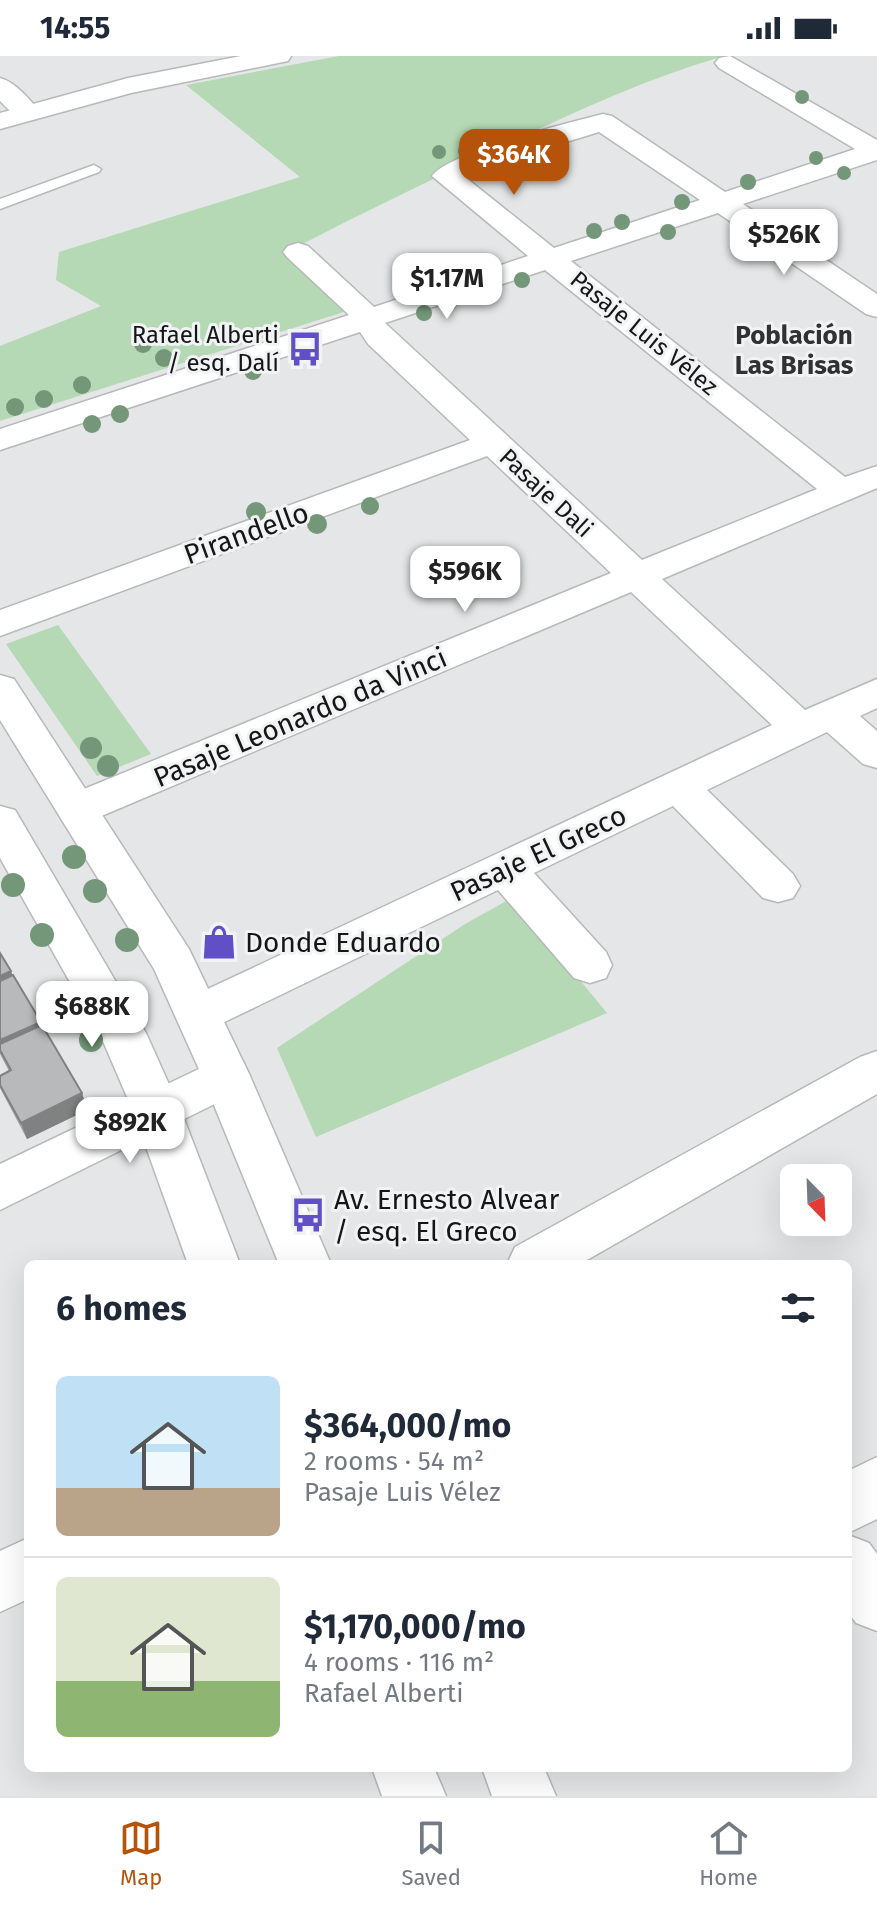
<!DOCTYPE html>
<meta charset="utf-8">
<style>
body{margin:0;font-family:"Fira Sans",sans-serif;background:#f2f2f3;color:#1f2937;height:100vh;display:flex;flex-direction:column;font-size:30px;white-space:nowrap}
*{box-sizing:border-box;margin:0}
p{font-size:26px;color:#747a83}
.icon{flex:none;width:44px;height:44px;fill:none;stroke:currentColor;stroke-width:2;stroke-linecap:round;stroke-linejoin:round}
.map{position:relative;flex:1;overflow:hidden}
.details{position:absolute;left:24px;top:1204px;width:828px;height:512px;display:flex;flex-direction:column;background:#fff;border-radius:12px;box-shadow:0 8px 32px #0002}
.details>*{flex:none}
.needle{width:52px;rotate:157deg}
.controls{position:absolute;left:780px;top:1108px;display:grid;gap:16px}
.controls a{display:grid;place-items:center;width:72px;height:72px;border-radius:12px;background:#fff;box-shadow:0 8px 32px #0002;font-size:40px}
.price{position:absolute;translate:-50% -68px;padding:0 18px;border-radius:16px;background:#fff;color:#222;font-size:26px;line-height:52px;filter:drop-shadow(0 2px 4px #0008)}
.price::after{content:'';position:absolute;left:50%;top:48px;width:24px;height:18px;margin-left:-12px;background:inherit;clip-path:polygon(0 0,100% 0,50% 100%)}
.price.selected{background:#b45309;color:#fff}
ul{padding:0;list-style:none}
li{display:flex;align-items:center;gap:24px;height:200px;padding:0 32px}
li+li{border-top:2px solid #e0e1e3}
li span{display:grid;place-items:center;flex:none;width:224px;height:160px;border-radius:12px;color:#555}
li>.icon{margin-inline-start:auto}
span .icon{width:96px;height:96px;fill:#fffc;stroke-width:1}
li b{font-size:34px}
h2{display:flex;justify-content:space-between;align-items:center;height:96px;padding:0 32px;font-size:34px}
.status{display:flex;justify-content:space-between;align-items:center;height:56px;padding:0 40px;background:#fff;direction:ltr}
.status svg{height:22px;fill:currentColor}
.menu{display:flex;justify-content:space-around;align-items:center;height:112px;border-top:2px solid #e0e1e3;background:#fff;font-size:22px;color:#747a83}
.menu a{display:grid;justify-items:center;gap:4px}
.menu .selected{color:#b45309}
.map>svg:first-child{display:block}
.green{fill:#b4d9b4}
.lines{fill:none;stroke-linecap:round;stroke-linejoin:round}
.lane-casing{stroke:#b6b8b9;stroke-width:3}
.street-casing{stroke:#b6b8b9;stroke-width:3}
.secondary-casing{stroke:#b6b8b9;stroke-width:3}
.primary-casing{stroke:#b6b8b9;stroke-width:3}
.lane{fill:#fff;fill-rule:evenodd}
.street{fill:#fff;fill-rule:evenodd}
.secondary{fill:#fff;fill-rule:evenodd}
.primary{fill:#fff;fill-rule:evenodd}
.tree{fill:#749779}
.wall{fill:#9d9fa0}
.shaded-wall{fill:#808282}
.building{fill:#b7b9ba;stroke:#808282;stroke-width:2}
.labels{text-anchor:middle;stroke-width:6;stroke-linejoin:round;paint-order:stroke}
.far-street-label{font-size:24px;fill:#151616;stroke:#f1f3f4}
.far-poi-label{font-size:24px;fill:#151616;stroke:#f1f3f4;text-anchor:end}
.far-neighbourhood-label{font-size:26px;font-weight:bold;fill:#303133;stroke:#f1f3f4}
.street-label{font-size:28px;fill:#151616;stroke:#f1f3f4}
.poi-label{font-size:28px;fill:#151616;stroke:#f1f3f4;text-anchor:start}
</style>
<div class="status"><b>14:55</b><svg viewBox="0 0 49 12"><path d="M0 12V9h3v3zM5 12V6h3v6zM10 12V3h3v9zM15 12V0h3v12zM26 1h20v11H26zM47 4h2v5h-2z"/></svg></div>
<div class="map">
<svg width="877" height="1740" viewBox="0 0 877 1740">
<rect width="100%" height="100%" fill="#e4e6e7"/>
<!-- green -->
<g class="green">
<path d="M339,0H724C644,23 568,59 492,95C424,127 356,160 289,195L350,254L0,365V290L101,250L56,224L59,196L300,121L186,29Z"/>
<polygon points="58,569 151,698 97,720 6,588"/>
<polygon points="512,842 607,957 316,1081 277,992 465,868"/>
</g>
<g class="lines">
<!-- lane casing -->
<g class="lane-casing">
<polygon id="lane" points="94,109 101,113 99,116 0,153 0,143"/>
</g>
<!-- street casing -->
<g class="street-casing">
<g id="street">
<path d="M730,0L877,84V104L743,148L877,238V261L866,258L718,157L571,205L845,421L877,410V432L662,523L805,654L877,623V652L860,660L877,675V712L863,708L827,676L707,734L793,818L800,830L793,842L778,846L763,842L673,750L534,817L606,896L612,909L606,922L590,927L574,922L498,834L214,971L198,977L182,971L175,958L182,945L772,669L631,536L92,764L77,768L62,764L56,753L62,742L611,517L487,400L0,580V554L470,384L368,288L360,276L0,394V373L349,259L288,202L283,196L288,190L298,187L308,190L374,251L528,200L432,120C448,97 571,66 603,58L612,60L725,136L855,93L719,12L715,7L719,2ZM599,76L700,144L554,192L465,121L491,109ZM545,214L817,433L642,504L385,267Z"/>
<path d="M0,22C15,26 31,44 40,57L36,63H18L0,45Z"/>
<polygon points="877,995 877,1038 580,1208 507,1208 515,1191 860,1001"/>
<polygon points="226,1000 243,1006 250,1020 243,1034 0,1154 0,1108"/>
<polygon points="877,1401 877,1463 848,1477 848,1415"/>
<polygon points="848,1479 869,1487 877,1498 877,1575 856,1567 848,1556"/>
<polygon points="28,1482 28,1543 0,1556 0,1495"/>
</g>
</g>
<!-- secondary casing -->
<g class="secondary-casing">
<g id="secondary">
<polygon points="0,619 14,623 189,893 250,1020 331,1208 279,1208 202,1020 154,913 0,664"/>
<polygon points="0,750 15,754 146,977 181,1055 240,1208 188,1208 133,1055 102,983 0,802"/>
<polygon points="372,1712 434,1712 446,1740 382,1740"/>
<polygon points="482,1712 544,1712 556,1740 492,1740"/>
</g>
</g>
<!-- primary casing -->
<g class="primary-casing">
<polygon id="primary" points="241,0 291,0 288,5 131,37 0,73 0,57 128,22"/>
</g>
<!-- lane -->
<use href="#lane" class="lane"/>
<!-- street -->
<use href="#street" class="street"/>
<!-- secondary -->
<use href="#secondary" class="secondary"/>
<!-- primary -->
<use href="#primary" class="primary"/>
</g>
<!-- trees -->
<g class="tree">
<circle cx="802" cy="41" r="7"/>
<circle cx="500" cy="83" r="7"/>
<circle cx="465" cy="95" r="7"/>
<circle cx="439" cy="96" r="7"/>
<circle cx="816" cy="102" r="7"/>
<circle cx="844" cy="117" r="7"/>
<circle cx="748" cy="126" r="8"/>
<circle cx="682" cy="146" r="8"/>
<circle cx="622" cy="166" r="8"/>
<circle cx="594" cy="175" r="8"/>
<circle cx="668" cy="176" r="8"/>
<circle cx="522" cy="224" r="8"/>
<circle cx="491" cy="234" r="8"/>
<circle cx="449" cy="247" r="8"/>
<circle cx="424" cy="257" r="8"/>
<circle cx="143" cy="288" r="9"/>
<circle cx="164" cy="302" r="9"/>
<circle cx="253" cy="315" r="9"/>
<circle cx="82" cy="329" r="9"/>
<circle cx="44" cy="343" r="9"/>
<circle cx="15" cy="351" r="9"/>
<circle cx="120" cy="358" r="9"/>
<circle cx="92" cy="368" r="9"/>
<circle cx="370" cy="450" r="9"/>
<circle cx="256" cy="456" r="10"/>
<circle cx="317" cy="468" r="10"/>
<circle cx="91" cy="692" r="11"/>
<circle cx="108" cy="710" r="11"/>
<circle cx="74" cy="801" r="12"/>
<circle cx="13" cy="829" r="12"/>
<circle cx="95" cy="835" r="12"/>
<circle cx="42" cy="879" r="12"/>
<circle cx="127" cy="884" r="12"/>
<circle cx="91" cy="984" r="12"/>
</g>
<!-- wall -->
<polygon class="wall" points="0,897 82,1037 87,1054 27,1083 0,1032 0,1020 9,1015 0,998"/>
<!-- shaded-wall -->
<g class="shaded-wall">
<polygon points="11,915 16,932 0,940 0,920"/>
<polygon points="41,966 46,983 0,994 0,984"/>
<polygon points="82,1037 87,1054 27,1083 21,1067"/>
</g>
<!-- building -->
<g class="building">
<polygon points="0,897 11,915 0,920"/>
<polygon points="13,919 41,966 0,984 0,925"/>
<polygon points="42,969 82,1037 21,1067 0,1029 0,1020 11,1014 0,994 0,988"/>
</g>
<!-- icons -->
<defs>
<g id="bus-bare" transform="scale(2.76)"><path d="M-5-6H5V4H4V6H2V4H-2V6H-4V4H-5ZM-3.5-4V0h7V-4ZM-3.5 1.2v1.5H-2V1.2ZM2 1.2v1.5H3.5V1.2Z" fill="#614fc7" stroke="#f1f3f4" stroke-width="2.5" paint-order="stroke"/></g>
<g id="shop-bare" transform="scale(2.76)"><path d="M-5-2.5h2.3a2.7 3.5 0 0 1 5.4 0H5L5.5 6h-11ZM-1.5-2.5h3a1.5 2.3 0 0 0-3 0Z" fill="#614fc7" stroke="#f1f3f4" stroke-width="2.5" paint-order="stroke"/></g>
</defs>
<g fill-rule="evenodd">
<use href="#bus-bare" x="305" y="293"/>
<use href="#shop-bare" x="219" y="886"/>
<use href="#bus-bare" x="308" y="1159"/>
</g>
<g class="labels">
<!-- far-street labels -->
<g class="far-street-label">
<text transform="translate(644 277) rotate(39)" y="8">Pasaje Luis Vélez</text>
<text transform="translate(546 437) rotate(43)" y="8">Pasaje Dali</text>
</g>
<!-- far-poi labels -->
<g class="far-poi-label">
<text x="279" y="287">Rafael Alberti<tspan x="279" dy="28">/ esq. Dalí</tspan></text>
</g>
<!-- far-neighbourhood labels -->
<g class="far-neighbourhood-label">
<text x="794" y="288">Población<tspan x="794" dy="30">Las Brisas</tspan></text>
</g>
<!-- street labels -->
<g class="street-label">
<text transform="translate(246 477) rotate(-20)" y="10">Pirandello</text>
<text transform="translate(300 661) rotate(-23)" y="10">Pasaje Leonardo da Vinci</text>
<text transform="translate(538 797) rotate(-25)" y="10">Pasaje El Greco</text>
</g>
<!-- poi labels -->
<g class="poi-label">
<text x="245" y="896">Donde Eduardo</text>
<text x="334" y="1153">Av. Ernesto Alvear<tspan x="334" dy="32">/ esq. El Greco</tspan></text>
</g>
</g>
</svg>
<div class="controls">
<a><svg class="needle" viewBox="-14 -14 28 28"><path d="M0-13l5 13h-10z" fill="#e53935"/><path d="M0 13l5-13h-10z" fill="#747a83"/></svg></a>
</div>
<b class="price selected" style="left:514px;top:141px">$364K</b>
<b class="price" style="left:784px;top:221px">$526K</b>
<b class="price" style="left:447px;top:265px">$1.17M</b>
<b class="price" style="left:465px;top:558px">$596K</b>
<b class="price" style="left:92px;top:993px">$688K</b>
<b class="price" style="left:130px;top:1109px">$892K</b>
<section class="details">
<h2>6 homes<svg class="icon" aria-label="filters" viewBox="0 0 24 24"><path d="M4 7h16M4 17h16"/><circle cx="9" cy="7" r="2"/><circle cx="15" cy="17" r="2"/></svg></h2>
<ul>
<li><span style="background:linear-gradient(#bfe0f5 70%,#b9a48a 0)"><svg class="icon" aria-label="home" viewBox="0 0 24 24"><path d="M3 11l9-7 9 7M6 9v11h12V9"/></svg></span><div><b>$364,000/mo</b><p>2 rooms · 54 m²</p><p>Pasaje Luis Vélez</p></div></li>
<li><span style="background:linear-gradient(#dfe7d0 65%,#8fb573 0)"><svg class="icon" aria-label="home" viewBox="0 0 24 24"><path d="M3 11l9-7 9 7M6 9v11h12V9"/></svg></span><div><b>$1,170,000/mo</b><p>4 rooms · 116 m²</p><p>Rafael Alberti</p></div></li>
</ul>
</section>
</div>
<nav class="menu">
<a class="selected"><svg class="icon" aria-label="map" viewBox="0 0 24 24"><path d="M3 6l6-2 6 2 6-2v14l-6 2-6-2-6 2zM9 4v14M15 6v14"/></svg>Map</a>
<a><svg class="icon" aria-label="saved" viewBox="0 0 24 24"><path d="M7 4h10v16l-5-4-5 4z"/></svg>Saved</a>
<a><svg class="icon" aria-label="home" viewBox="0 0 24 24"><path d="M3 11l9-7 9 7M6 9v11h12V9"/></svg>Home</a>
</nav>
